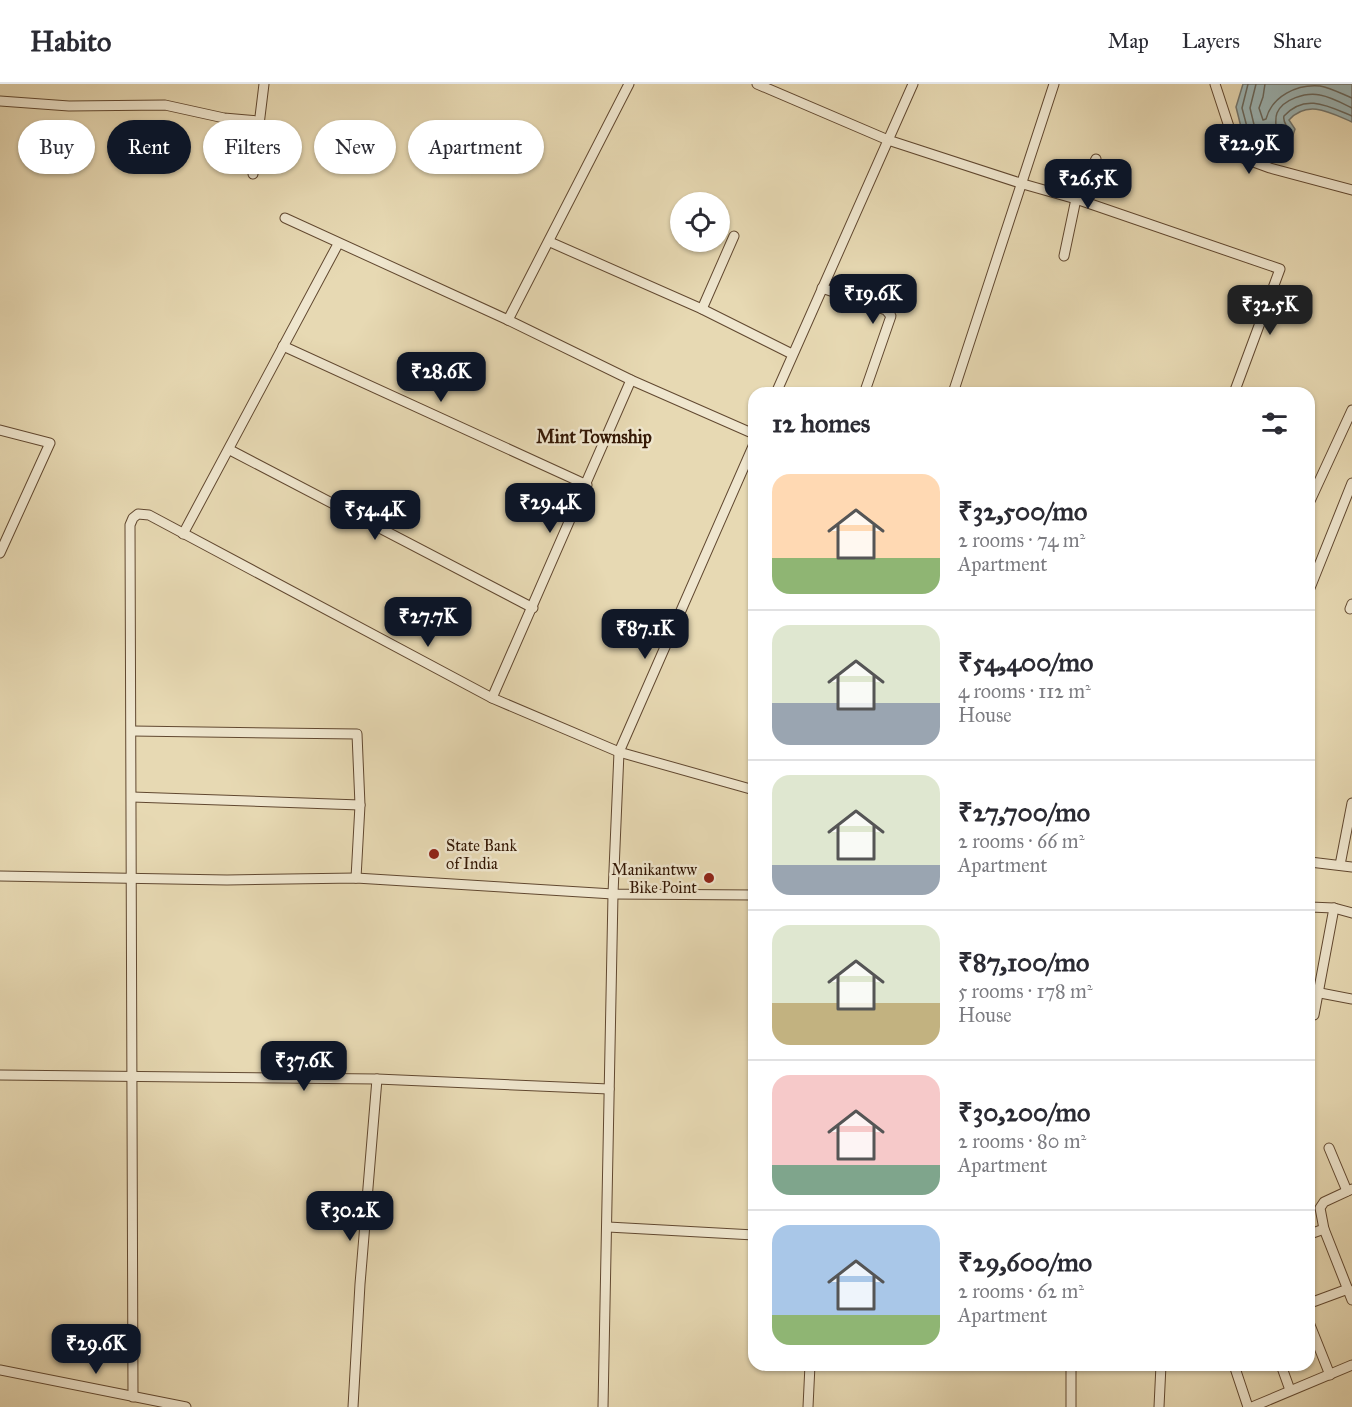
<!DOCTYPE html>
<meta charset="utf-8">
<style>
body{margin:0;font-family:"IM FELL Great Primer",serif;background:#f2f2f3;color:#2b2b33;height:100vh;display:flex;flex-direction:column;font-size:22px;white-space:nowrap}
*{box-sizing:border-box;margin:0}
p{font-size:20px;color:#7c7c81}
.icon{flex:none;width:33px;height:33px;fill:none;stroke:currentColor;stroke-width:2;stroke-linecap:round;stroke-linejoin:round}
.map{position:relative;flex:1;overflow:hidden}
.details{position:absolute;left:748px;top:303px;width:567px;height:984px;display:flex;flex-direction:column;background:#fff;border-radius:18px;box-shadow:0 2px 4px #0004}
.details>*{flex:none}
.banner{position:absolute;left:18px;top:36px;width:570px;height:54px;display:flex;gap:12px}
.controls{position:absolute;left:670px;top:108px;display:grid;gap:12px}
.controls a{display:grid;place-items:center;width:60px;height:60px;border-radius:50%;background:#fff;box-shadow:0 2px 4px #0004;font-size:30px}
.price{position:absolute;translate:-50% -51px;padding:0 14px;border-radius:12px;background:#111827;color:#fff;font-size:20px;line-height:39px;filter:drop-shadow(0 2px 3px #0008)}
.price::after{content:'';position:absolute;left:50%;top:36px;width:18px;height:14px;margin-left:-9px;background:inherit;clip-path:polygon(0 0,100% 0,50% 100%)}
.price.selected{background:#222;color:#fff}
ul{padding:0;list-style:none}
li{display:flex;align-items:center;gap:18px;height:150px;padding:0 24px}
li+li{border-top:2px solid #e1e1e2}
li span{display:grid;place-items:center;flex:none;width:168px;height:120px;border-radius:18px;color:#555}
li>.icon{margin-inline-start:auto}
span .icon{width:72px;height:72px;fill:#fffc;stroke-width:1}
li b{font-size:26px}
h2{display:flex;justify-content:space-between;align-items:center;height:72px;padding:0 24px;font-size:26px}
.chip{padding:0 21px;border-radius:27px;background:#fff;box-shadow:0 2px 4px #0004;font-size:21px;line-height:54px}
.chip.selected{background:#111827;color:#fff}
header{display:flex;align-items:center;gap:36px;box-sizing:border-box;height:84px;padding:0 30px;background:#fff;border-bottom:2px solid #e1e1e2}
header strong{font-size:28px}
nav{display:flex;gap:33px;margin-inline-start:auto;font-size:21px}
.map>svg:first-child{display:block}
.water{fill:#9cb7b8;stroke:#727770;stroke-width:1.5}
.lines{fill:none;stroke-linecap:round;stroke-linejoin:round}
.shore{stroke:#68685e;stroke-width:1.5}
.minor-casing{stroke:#614830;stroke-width:11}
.minor{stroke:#efe6ce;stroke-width:9}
.poi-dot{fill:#8f2418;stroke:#efe6ce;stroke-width:2}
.labels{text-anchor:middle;stroke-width:5;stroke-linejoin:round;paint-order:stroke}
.poi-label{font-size:16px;fill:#341805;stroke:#efe6ce;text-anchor:start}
.neighbourhood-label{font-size:18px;font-weight:bold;fill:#341805;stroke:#efe6ce}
</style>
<header>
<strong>Habito</strong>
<nav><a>Map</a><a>Layers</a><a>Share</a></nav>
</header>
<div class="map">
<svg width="1352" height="1323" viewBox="0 0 1352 1323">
<rect width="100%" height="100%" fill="#e7d9b3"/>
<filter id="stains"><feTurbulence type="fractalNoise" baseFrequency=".00333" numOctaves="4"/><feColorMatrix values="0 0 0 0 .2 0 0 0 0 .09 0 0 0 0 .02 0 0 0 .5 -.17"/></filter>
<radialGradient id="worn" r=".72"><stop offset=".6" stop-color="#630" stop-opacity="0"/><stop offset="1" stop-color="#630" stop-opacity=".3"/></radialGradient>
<!-- water -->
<path class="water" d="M1243,0H1352V38C1331,29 1308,15 1289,36L1295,45L1292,54L1277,58L1270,70H1260L1246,63L1236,23Z"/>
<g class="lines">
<!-- shore -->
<g class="shore">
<path d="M1248,0L1242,24L1251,58L1261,64H1266L1273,54L1288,49C1290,43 1282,39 1284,32C1305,9 1328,22 1352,32"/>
<path d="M1256,0L1250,24L1257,53L1259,55L1276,44C1276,39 1275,34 1277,29C1283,15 1306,8 1320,11C1331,13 1342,19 1352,24"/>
<path d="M1265,0L1263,13L1259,24L1263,36L1266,35C1272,12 1297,0 1320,2C1331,4 1342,10 1352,14"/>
</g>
<!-- minor casing -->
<g class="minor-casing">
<g id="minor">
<polyline points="757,0 888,56 1023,100 1076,115 1280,185 1234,309"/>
<polyline points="1215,0 1236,64 1240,73 1270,84 1352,106"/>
<polyline points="0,17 69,22 165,21 224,34 258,37"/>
<polyline points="253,90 264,0"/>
<polyline points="285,134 508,236 631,296 754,350"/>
<polyline points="550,158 702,225 792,270"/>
<polyline points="1064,172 1076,115 1096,75"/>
<polyline points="822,204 886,226 891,232 865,307"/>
<polyline points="702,225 734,152"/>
<polyline points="508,236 629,0"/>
<polyline points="283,262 587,401"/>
<polyline points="776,309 913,0"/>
<polyline points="953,309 1054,0"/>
<polyline points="0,346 50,359 0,469"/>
<polyline points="230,366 533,524"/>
<polyline points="1310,417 1352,326"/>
<polyline points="183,450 338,160"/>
<polyline points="1310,504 1352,399"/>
<polyline points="1350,525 1352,520"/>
<polyline points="492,614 631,296"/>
<polyline points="132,647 357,650 360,721 356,794"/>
<polyline points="132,713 360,721"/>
<polyline points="1310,778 1352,783"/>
<polyline points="1340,781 1352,719"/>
<polyline points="0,792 227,796 356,794 613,810 754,811"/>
<polyline points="1310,823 1334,824 1352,829"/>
<polyline points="1310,907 1352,915"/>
<polyline points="1314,931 1334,824"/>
<polyline points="0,991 377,995 609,1005"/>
<polyline points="1329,1064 1347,1107"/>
<polyline points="1352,1105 1324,1118 1320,1124 1324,1145 1352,1216"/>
<polyline points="608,1143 754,1151"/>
<polyline points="1310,1150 1324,1145"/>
<polyline points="1310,1219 1348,1205"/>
<polyline points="1310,1241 1330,1291"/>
<polyline points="1234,1281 1248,1323"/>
<polyline points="1281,1281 1290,1306"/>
<polyline points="0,1286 186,1323"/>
<polyline points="133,1313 130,441 133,434 138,430 149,431 492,614 619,668 754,706"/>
<polyline points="353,1323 360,1200 377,995"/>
<polyline points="603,1323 613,810 619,668 754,360"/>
<polyline points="808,1323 810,1281"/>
<polyline points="1071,1323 1071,1281"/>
<polyline points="1159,1323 1161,1281"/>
<polyline points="1252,1323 1352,1281"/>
</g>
</g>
<!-- minor -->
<use href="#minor" class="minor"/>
</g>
<!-- markers -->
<g class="poi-dot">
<circle cx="434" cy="770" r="6"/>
<circle cx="709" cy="794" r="6"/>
</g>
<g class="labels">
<!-- poi labels -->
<g class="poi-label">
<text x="446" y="767">State Bank<tspan x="446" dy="18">of India</tspan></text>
<text x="697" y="791" text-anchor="end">Manikantww<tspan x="697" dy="18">Bike Point</tspan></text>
</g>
<!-- neighbourhood labels -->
<g class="neighbourhood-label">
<text x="594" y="359">Mint Township</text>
</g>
</g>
<rect width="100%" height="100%" filter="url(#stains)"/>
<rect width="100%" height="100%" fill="url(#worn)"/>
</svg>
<div class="controls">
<a><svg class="icon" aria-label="locate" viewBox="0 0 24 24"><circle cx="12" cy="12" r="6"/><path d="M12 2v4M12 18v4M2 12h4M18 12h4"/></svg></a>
</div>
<b class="price" style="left:1249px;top:91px">₹22.9K</b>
<b class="price" style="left:1088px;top:126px">₹26.5K</b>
<b class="price" style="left:873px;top:241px">₹19.6K</b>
<b class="price selected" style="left:1270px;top:252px">₹32.5K</b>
<b class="price" style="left:441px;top:319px">₹28.6K</b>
<b class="price" style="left:550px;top:450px">₹29.4K</b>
<b class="price" style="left:375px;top:457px">₹54.4K</b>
<b class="price" style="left:428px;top:564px">₹27.7K</b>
<b class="price" style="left:645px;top:576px">₹87.1K</b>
<b class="price" style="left:304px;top:1008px">₹37.6K</b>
<b class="price" style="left:350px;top:1158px">₹30.2K</b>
<b class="price" style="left:96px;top:1291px">₹29.6K</b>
<div class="banner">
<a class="chip">Buy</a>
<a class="chip selected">Rent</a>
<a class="chip">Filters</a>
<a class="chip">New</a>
<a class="chip">Apartment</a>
</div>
<section class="details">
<h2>12 homes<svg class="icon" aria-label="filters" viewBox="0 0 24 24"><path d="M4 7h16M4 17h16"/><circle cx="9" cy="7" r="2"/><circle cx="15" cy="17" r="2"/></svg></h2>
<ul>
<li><span style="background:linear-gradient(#ffd9b3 70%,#8fb573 0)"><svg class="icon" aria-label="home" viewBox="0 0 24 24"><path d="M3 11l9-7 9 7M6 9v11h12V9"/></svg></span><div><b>₹32,500/mo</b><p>2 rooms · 74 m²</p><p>Apartment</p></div></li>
<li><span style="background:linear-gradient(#dfe7d0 65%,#9aa5b1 0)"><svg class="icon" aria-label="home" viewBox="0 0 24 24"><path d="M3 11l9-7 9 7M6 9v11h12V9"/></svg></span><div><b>₹54,400/mo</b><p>4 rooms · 112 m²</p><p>House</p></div></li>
<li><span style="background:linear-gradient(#dfe7d0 75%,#9aa5b1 0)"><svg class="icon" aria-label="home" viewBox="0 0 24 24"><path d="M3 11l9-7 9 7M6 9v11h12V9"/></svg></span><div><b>₹27,700/mo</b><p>2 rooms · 66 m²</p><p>Apartment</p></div></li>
<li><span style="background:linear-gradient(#dfe7d0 65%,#c2b280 0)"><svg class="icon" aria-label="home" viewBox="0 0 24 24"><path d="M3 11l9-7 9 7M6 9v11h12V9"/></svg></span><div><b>₹87,100/mo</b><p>5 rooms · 178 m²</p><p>House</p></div></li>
<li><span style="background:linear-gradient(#f6c9c9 75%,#7fa58c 0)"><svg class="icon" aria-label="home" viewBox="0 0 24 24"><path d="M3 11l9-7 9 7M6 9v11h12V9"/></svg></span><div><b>₹30,200/mo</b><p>2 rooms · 80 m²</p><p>Apartment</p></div></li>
<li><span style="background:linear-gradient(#a9c7e8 75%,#8fb573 0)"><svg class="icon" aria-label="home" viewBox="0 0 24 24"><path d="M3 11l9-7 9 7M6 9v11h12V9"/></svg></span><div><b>₹29,600/mo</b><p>2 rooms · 62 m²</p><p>Apartment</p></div></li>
</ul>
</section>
</div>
